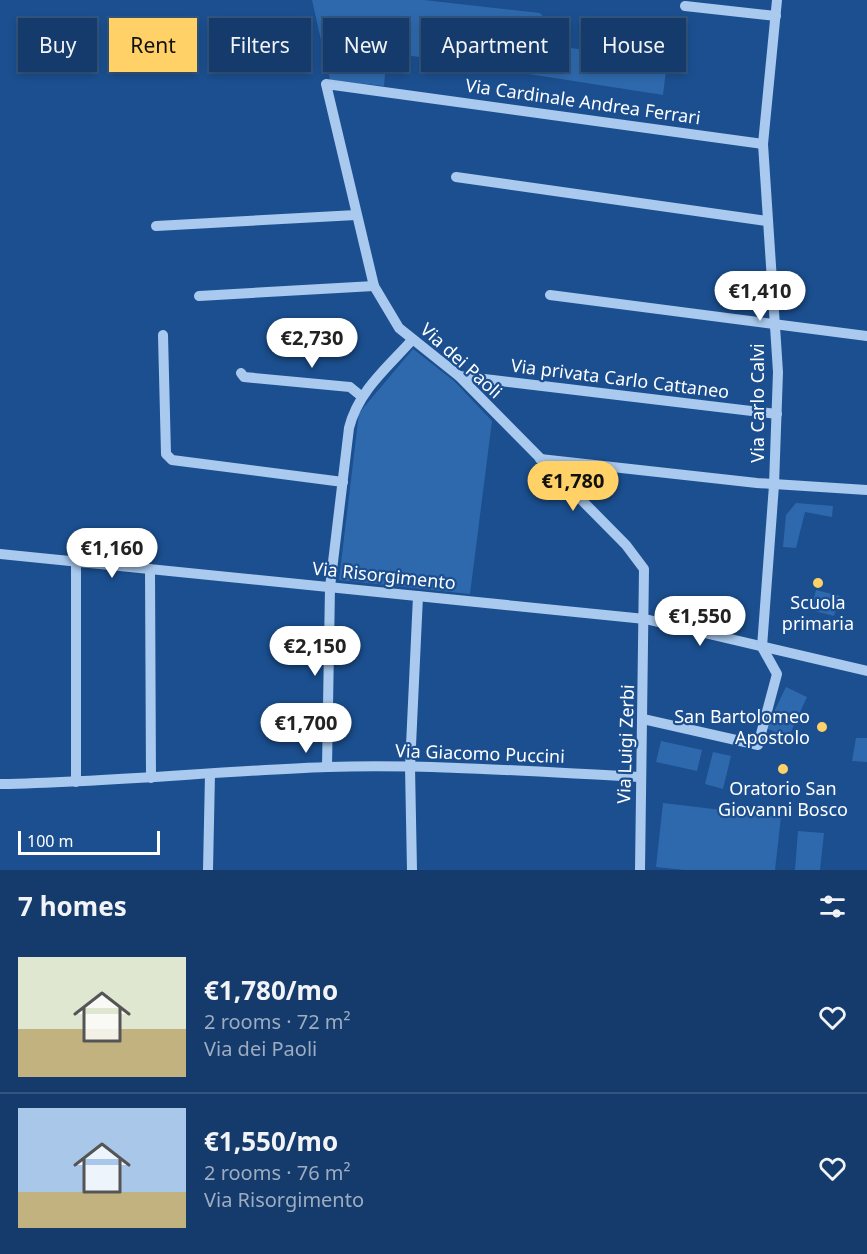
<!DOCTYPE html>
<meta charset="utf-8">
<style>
body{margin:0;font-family:"Noto Sans",sans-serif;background:#1d4271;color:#f1f3f6;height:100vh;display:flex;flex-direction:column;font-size:22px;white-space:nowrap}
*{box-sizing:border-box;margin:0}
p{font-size:20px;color:#9dadc1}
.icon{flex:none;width:33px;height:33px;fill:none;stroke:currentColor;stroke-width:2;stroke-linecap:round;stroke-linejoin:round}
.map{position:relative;height:870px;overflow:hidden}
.details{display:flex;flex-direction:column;background:#143b6b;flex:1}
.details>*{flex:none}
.guide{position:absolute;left:18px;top:18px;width:831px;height:54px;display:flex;gap:12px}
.scale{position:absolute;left:18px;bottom:15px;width:142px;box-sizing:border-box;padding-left:6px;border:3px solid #fff;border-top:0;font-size:16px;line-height:21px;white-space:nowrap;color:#fff;-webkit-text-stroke:4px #1b4f8f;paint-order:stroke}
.price{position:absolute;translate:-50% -51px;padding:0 14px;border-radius:21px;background:#fff;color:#222;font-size:20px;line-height:39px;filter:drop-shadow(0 2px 3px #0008)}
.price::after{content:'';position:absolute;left:50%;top:36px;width:18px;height:14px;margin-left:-9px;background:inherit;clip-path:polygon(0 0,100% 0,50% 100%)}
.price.active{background:#ffd166;color:#111}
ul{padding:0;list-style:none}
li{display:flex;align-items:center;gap:18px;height:150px;padding:0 18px}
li+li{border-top:2px solid #33557e}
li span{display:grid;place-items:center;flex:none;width:168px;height:120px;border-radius:0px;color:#555}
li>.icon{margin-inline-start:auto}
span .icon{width:72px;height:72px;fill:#fffc;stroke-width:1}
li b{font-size:26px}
h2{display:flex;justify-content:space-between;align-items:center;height:72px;padding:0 18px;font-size:26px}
.tag{padding:0 21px;border-radius:0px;background:#143b6b;box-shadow:0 3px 9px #0003,0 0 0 2px #33557e;font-size:21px;line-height:54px}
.tag.active{background:#ffd166;color:#111}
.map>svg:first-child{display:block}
.green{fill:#2e69ad}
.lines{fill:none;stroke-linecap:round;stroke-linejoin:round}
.minor{stroke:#a9c9ee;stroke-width:10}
.poi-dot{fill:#ffd166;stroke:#1b4f8f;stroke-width:2}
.labels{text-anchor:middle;stroke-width:4.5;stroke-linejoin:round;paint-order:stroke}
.street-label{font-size:18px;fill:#fff;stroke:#1b4f8f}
.poi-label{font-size:18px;fill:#fff;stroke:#1b4f8f}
</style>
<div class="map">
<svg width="867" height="870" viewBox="0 0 867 870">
<rect width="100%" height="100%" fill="#1b4f8f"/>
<!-- green -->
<g class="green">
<polygon points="312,0 424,0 540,13 571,48 667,62 663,95 387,52 384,86 330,80"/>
<polygon points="413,349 454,381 492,421 470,594 339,580 359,413"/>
<polygon points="796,503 833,506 832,517 805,512 796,548 783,547 786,515"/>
<polygon points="816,590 840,596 834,616 811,610"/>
<polygon points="786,687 807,697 788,738 766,728"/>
<polygon points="856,738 867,738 867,762 852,761"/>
<polygon points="661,741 702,750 697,771 656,762"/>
<polygon points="713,752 731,756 723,789 705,784"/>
<polygon points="663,803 781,817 775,870 684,870 656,867"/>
<polygon points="798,831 824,833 820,870 795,870"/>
</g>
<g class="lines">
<!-- minor -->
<g class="minor">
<polyline points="685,6 776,16"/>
<polyline points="456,177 767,221"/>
<polyline points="156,226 356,215"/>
<polyline points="550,295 867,336"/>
<polyline points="199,296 374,286"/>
<polyline points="163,335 166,454 172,460 343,482"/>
<polyline points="241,373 244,377 350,387 361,396"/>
<polyline points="459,376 777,414"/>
<polyline points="540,459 757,483 867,490"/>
<polyline points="0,554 645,619 867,671"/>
<polyline points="76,561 76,782"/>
<polyline points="150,569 151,778"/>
<polyline points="762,647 774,485 778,372 763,144 777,0"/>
<polyline points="643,719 758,745 777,674 762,647"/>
<path d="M327,767L330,587L349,428C358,391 388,367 412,340"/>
<path d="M1,784C110,782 219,771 328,767C432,764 537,772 641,777"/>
<polyline points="208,870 210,774"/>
<polyline points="412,870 410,767 418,596"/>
<polyline points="640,870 644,569 626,545 459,376 399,328 374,286 326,84 763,144"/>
</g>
</g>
<!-- markers -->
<g class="poi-dot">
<circle cx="818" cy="583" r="6"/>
<circle cx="822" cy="727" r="6"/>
<circle cx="783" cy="769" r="6"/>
</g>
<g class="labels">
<!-- street labels -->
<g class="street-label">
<text transform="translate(583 102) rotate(8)" y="6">Via Cardinale Andrea Ferrari</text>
<text transform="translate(461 361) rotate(42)" y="6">Via dei Paoli</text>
<text transform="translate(620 379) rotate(7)" y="6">Via privata Carlo Cattaneo</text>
<text transform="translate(758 403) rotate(-90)" y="6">Via Carlo Calvi</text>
<text transform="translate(384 576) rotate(6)" y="6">Via Risorgimento</text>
<text transform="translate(626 744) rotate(-88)" y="6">Via Luigi Zerbi</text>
<text transform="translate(480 754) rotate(2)" y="6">Via Giacomo Puccini</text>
</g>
<!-- poi labels -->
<g class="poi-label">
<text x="818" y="609">Scuola<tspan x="818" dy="21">primaria</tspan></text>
<text x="810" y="723" text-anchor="end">San Bartolomeo<tspan x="810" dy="21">Apostolo</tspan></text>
<text x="783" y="795">Oratorio San<tspan x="783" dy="21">Giovanni Bosco</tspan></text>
</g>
</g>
</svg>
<div class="scale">100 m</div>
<b class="price" style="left:760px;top:322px">€1,410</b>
<b class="price" style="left:312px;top:369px">€2,730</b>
<b class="price active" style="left:573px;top:512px">€1,780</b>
<b class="price" style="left:112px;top:579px">€1,160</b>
<b class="price" style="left:700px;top:647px">€1,550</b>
<b class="price" style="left:315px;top:677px">€2,150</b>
<b class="price" style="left:306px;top:754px">€1,700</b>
<div class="guide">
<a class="tag">Buy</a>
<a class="tag active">Rent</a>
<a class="tag">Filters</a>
<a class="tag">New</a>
<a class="tag">Apartment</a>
<a class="tag">House</a>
</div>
</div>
<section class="details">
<h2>7 homes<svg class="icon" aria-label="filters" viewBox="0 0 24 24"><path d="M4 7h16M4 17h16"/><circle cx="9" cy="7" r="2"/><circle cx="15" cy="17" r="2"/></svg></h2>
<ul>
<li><span style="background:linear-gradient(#dfe7d0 60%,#c2b280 0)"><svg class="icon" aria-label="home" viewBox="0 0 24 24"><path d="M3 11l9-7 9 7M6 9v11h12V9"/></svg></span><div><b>€1,780/mo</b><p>2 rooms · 72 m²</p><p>Via dei Paoli</p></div><svg class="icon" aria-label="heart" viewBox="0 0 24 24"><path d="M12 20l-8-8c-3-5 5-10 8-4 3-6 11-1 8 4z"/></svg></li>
<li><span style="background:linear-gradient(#a9c7e8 70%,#c2b280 0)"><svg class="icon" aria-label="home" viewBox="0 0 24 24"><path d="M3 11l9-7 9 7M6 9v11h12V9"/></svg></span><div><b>€1,550/mo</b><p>2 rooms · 76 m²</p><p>Via Risorgimento</p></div><svg class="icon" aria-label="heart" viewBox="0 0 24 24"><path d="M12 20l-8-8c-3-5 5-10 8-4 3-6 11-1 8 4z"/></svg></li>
</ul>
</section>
